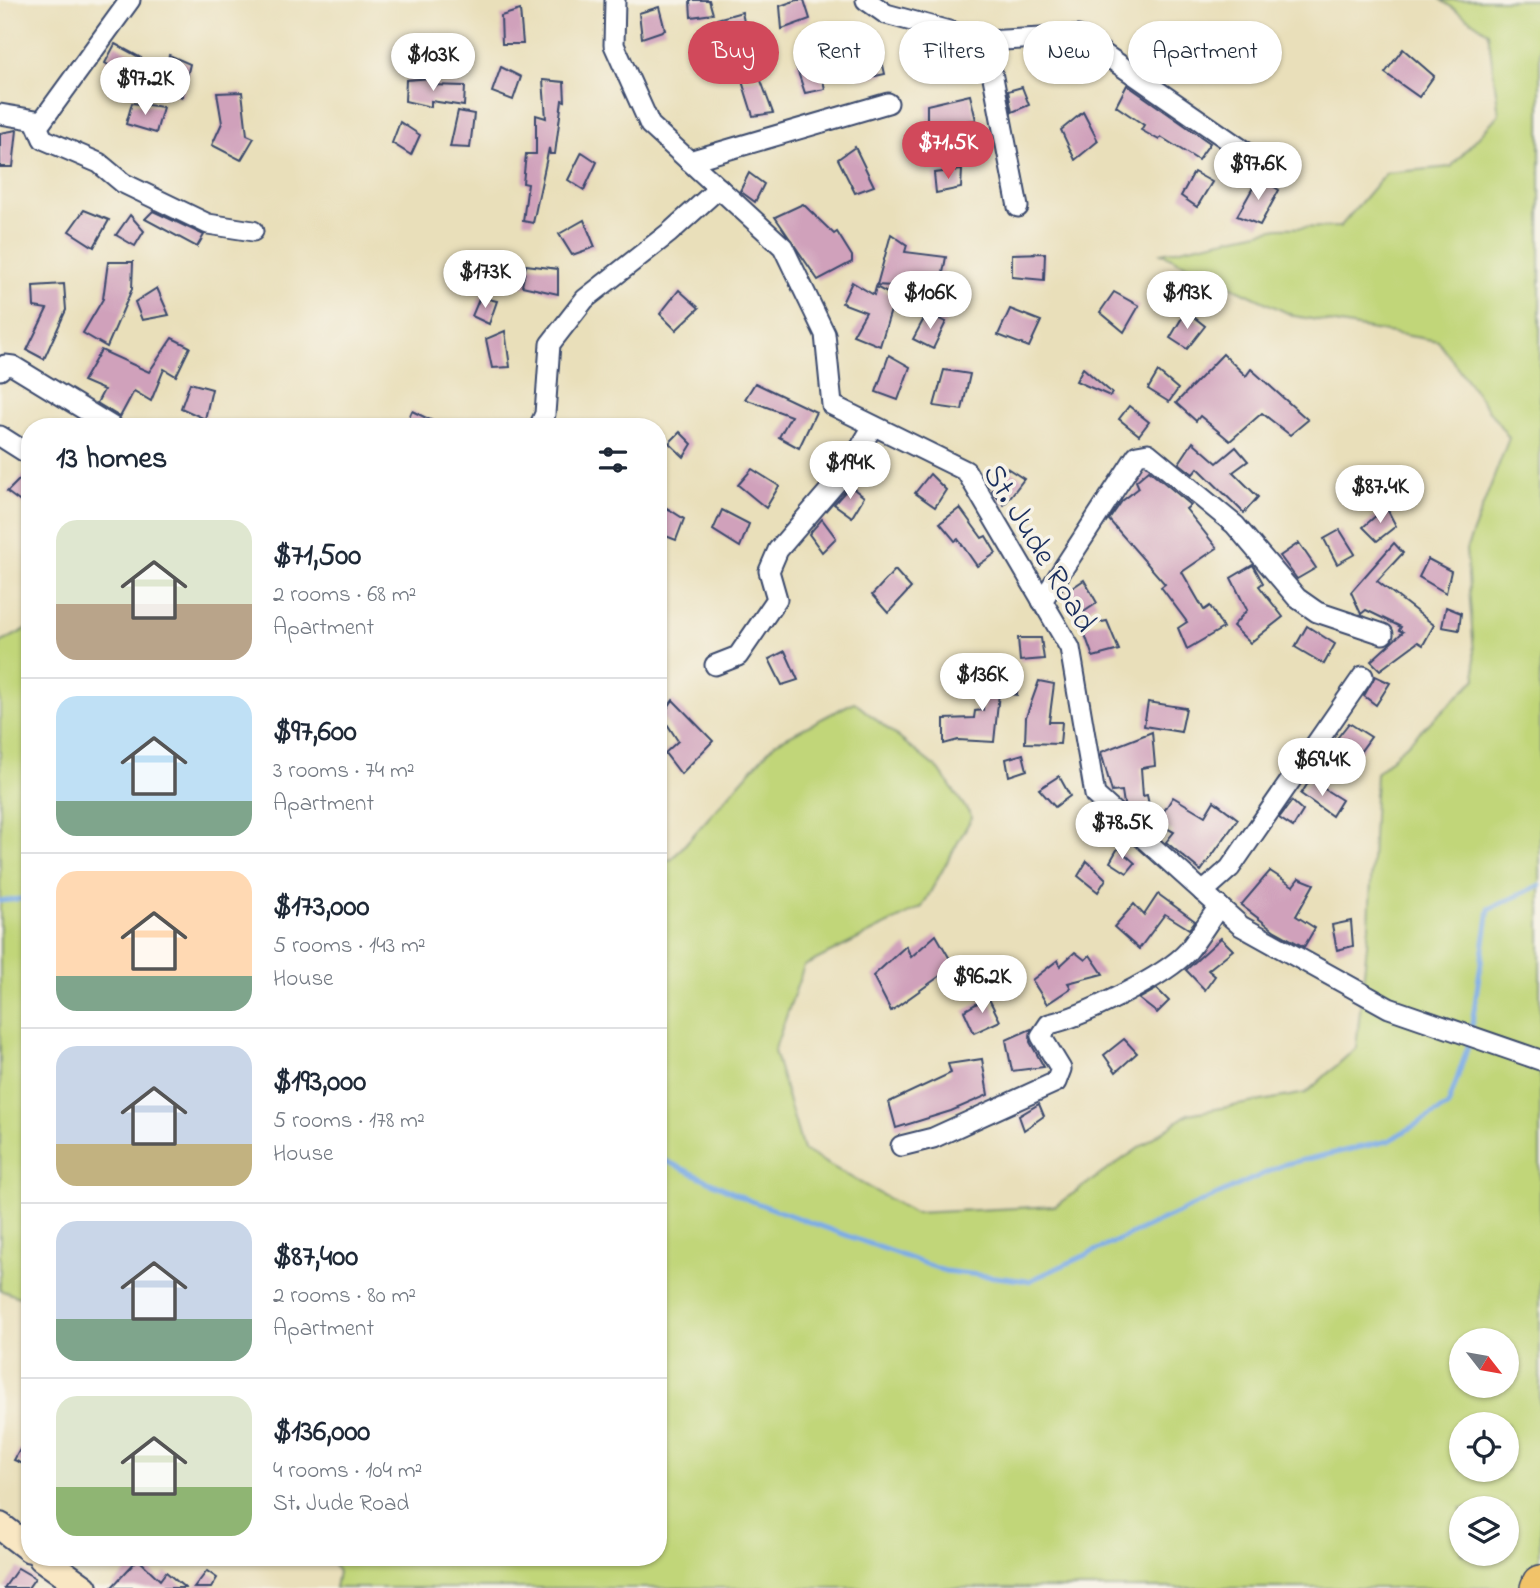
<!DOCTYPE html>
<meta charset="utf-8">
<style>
body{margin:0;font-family:"Indie Flower",sans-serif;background:#f6f6f7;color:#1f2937;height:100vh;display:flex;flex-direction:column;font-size:26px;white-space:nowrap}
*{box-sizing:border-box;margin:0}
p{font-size:23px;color:#747a83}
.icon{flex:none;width:38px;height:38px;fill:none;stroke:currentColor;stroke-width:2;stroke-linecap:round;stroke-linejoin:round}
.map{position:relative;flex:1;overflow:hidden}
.details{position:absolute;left:21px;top:418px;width:646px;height:1148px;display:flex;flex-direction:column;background:#fff;border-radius:28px;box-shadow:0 2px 5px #0004}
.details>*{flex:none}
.banner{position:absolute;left:688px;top:21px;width:665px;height:63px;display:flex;gap:14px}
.needle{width:46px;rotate:121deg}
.buttons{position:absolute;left:1449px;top:1328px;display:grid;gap:14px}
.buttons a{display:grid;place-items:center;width:70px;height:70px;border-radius:50%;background:#fff;box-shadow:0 2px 5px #0004;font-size:35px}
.price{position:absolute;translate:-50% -60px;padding:0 16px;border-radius:24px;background:#fff;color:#222;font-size:23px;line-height:46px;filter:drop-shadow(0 2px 4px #0008)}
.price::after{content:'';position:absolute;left:50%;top:42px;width:21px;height:16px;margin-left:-10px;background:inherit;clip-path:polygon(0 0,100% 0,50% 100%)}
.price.active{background:#d1495b;color:#fff}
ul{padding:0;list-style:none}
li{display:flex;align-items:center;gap:21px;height:175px;padding:0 35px}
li+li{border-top:2px solid #e0e1e3}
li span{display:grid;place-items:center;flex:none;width:196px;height:140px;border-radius:21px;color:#555}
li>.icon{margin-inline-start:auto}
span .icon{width:84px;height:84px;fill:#fffc;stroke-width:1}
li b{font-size:30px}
h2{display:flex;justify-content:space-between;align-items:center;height:84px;padding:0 35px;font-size:30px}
.tag{padding:0 24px;border-radius:32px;background:#fff;box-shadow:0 2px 5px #0004;font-size:24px;line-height:63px}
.tag.active{background:#d1495b;color:#fff}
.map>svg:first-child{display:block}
.green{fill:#c1d679;stroke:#6e826c;stroke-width:2;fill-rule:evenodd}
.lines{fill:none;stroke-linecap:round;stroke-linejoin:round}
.stream{stroke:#7bace6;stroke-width:5}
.building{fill:#d0a1bb}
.street-casing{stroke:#3a496c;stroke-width:23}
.secondary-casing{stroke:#3a496c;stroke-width:30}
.highway-casing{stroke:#3a496c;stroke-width:38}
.street{stroke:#fff;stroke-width:19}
.secondary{stroke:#f9e7c3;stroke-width:26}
.highway{stroke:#f1c369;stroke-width:35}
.labels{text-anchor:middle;stroke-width:7;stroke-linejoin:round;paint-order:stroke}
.street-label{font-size:32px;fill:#1b2f5e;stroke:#f7f3e8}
</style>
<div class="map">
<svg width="1540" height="1588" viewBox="0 0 1540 1588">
<rect width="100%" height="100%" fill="#f7f3e8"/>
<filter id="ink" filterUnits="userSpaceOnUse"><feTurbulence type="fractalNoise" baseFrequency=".0143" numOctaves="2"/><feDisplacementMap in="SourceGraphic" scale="14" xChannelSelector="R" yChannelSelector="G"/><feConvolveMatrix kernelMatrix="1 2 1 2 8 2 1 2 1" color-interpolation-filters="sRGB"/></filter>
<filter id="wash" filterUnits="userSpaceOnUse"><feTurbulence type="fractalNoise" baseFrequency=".00686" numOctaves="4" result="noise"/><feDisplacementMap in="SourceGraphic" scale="28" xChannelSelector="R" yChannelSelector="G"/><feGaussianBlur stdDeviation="1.57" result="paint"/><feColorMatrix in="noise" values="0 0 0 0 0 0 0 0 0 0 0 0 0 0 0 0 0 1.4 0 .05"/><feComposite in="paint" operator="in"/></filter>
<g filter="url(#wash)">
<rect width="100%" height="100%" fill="#e9dfba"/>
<!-- green -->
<g class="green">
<path d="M1441,0H1540V1588H335L338,1572L330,1558H658V862L672,859L775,743L854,702L939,770L972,817L922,907L804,966L774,1051L803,1150L914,1213L1055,1206L1188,1114L1306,1093L1356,1048L1369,926L1376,773L1476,679L1466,550L1509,438L1438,341L1294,316L1161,253L1278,228L1340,227L1386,173L1451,167L1499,114L1488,32ZM1461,1340H1507V1386H1461ZM1461,1424H1507V1470H1461ZM1461,1508H1507V1554H1461Z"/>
<polygon points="30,627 30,1301 0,1290 0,643"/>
</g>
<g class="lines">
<!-- stream -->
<g class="stream">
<polyline points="0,901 30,898"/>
<polyline points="1471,1030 1489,909 1540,885"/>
<polyline points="658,1157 751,1201 945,1271 1029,1281 1285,1164 1388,1141 1448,1106 1470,1040"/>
</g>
</g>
<g id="blocks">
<!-- building -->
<g class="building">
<polygon points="690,0 709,0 713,14 691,17"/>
<polygon points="797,0 804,0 810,19 782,29 780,6"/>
<polygon points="659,7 665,30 642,38 639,13"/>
<polygon points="520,10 523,44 502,44 501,16"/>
<polygon points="742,12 747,37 721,44 717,19"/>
<polygon points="115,44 141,58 130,77 105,63"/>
<polygon points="878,44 885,74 861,79 853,53"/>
<polygon points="1403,49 1434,76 1419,97 1385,73"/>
<polygon points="169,55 190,64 182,97 158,89"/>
<polygon points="817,55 825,89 805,93 795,63"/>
<polygon points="501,67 521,77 513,100 492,92"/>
<polygon points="432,78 431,85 465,86 464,106 431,101 431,107 405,101 406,80"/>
<polygon points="760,78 773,113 753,116 742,81"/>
<polygon points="543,80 564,82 565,101 562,100 555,154 550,154 549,148 533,223 523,221 528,184 523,183 526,154 536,154 536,115 546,118"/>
<polygon points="1127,85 1210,143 1198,160 1161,137 1159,140 1141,130 1144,125 1116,106"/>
<polygon points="1022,87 1029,105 1012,112 1008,91"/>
<polygon points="242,92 247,135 254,138 241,160 212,145 222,123 217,93"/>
<polygon points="970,95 976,120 927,125 927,105"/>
<polygon points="132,103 163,107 156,133 126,124"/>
<polygon points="458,111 474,114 470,148 450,147"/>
<polygon points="1083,112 1098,141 1075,160 1061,130"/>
<polygon points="400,122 420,135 411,155 392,143"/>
<polygon points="17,130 13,167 0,167 0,133"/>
<polygon points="855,147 874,186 855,193 838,159"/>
<polygon points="582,152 597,162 584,190 568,180"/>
<polygon points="962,170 961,188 936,193 934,173"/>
<polygon points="1194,172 1212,182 1197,207 1181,196"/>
<polygon points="749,173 764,184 755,202 740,191"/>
<polygon points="1259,177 1279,190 1260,225 1237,216"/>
<polygon points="803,204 834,234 837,232 852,256 852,262 818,280 775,217"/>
<polygon points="84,210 109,220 94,247 69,231"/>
<polygon points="153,211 204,235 197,247 145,219"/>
<polygon points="130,215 144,231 135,246 116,235"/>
<polygon points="584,220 595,247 572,255 559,234"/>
<polygon points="891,234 907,245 905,252 946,257 940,289 877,285"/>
<polygon points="1045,253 1044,280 1012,277 1012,254"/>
<polygon points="108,262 133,262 132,289 107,347 83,333 103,299"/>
<polygon points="526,265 558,269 558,294 522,286"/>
<polygon points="852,282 874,295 876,287 895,297 880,346 853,335 866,312 842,303"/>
<polygon points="64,284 66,310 44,359 27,350 47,309 34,307 33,286"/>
<polygon points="157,288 169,315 142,320 135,302"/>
<polygon points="679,290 699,308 676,330 660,314"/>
<polygon points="1114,292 1139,306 1124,332 1100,312"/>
<polygon points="480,297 497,301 489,324 472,316"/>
<polygon points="1010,309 1041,321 1029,347 998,335"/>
<polygon points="1186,311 1205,326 1187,349 1170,338"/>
<polygon points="927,313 946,322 933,349 913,339"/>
<polygon points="505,331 510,367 492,368 486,339"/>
<polygon points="172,338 190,347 176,376 164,369 151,401 134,391 120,417 97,403 104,390 83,381 101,350 149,372"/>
<polygon points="1223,354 1246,376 1251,369 1308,420 1290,435 1262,413 1230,441 1200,416 1196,421 1176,403"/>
<polygon points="889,355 910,367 898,400 876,392"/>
<polygon points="1083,368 1112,393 1110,396 1076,381"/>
<polygon points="944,370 970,374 962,410 934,406"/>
<polygon points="1158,372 1178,389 1169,402 1148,389"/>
<polygon points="190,383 212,389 205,419 181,408"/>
<polygon points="755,383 816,412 799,448 779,437 791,416 745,399"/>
<polygon points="1129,406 1149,422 1139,435 1119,419"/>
<polygon points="412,411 445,427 405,427"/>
<polygon points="680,432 692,444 684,457 669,443"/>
<polygon points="1193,442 1217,463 1236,447 1248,461 1233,472 1258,497 1244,513 1198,468 1193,474 1179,463"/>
<polygon points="1007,468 1024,479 1004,505 992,491"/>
<polygon points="30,469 30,509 7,492"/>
<polygon points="752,469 779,486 766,508 738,485"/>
<polygon points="1149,470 1191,505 1186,509 1217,548 1182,572 1204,610 1210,606 1223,628 1187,649 1178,628 1187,622 1161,587 1165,584 1109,520 1122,501 1139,488 1136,481"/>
<polygon points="930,474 946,490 935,507 915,493"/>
<polygon points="850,486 864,497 852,517 834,504"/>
<polygon points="1386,507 1396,526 1377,541 1363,527"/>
<polygon points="667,508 684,519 676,540 658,533 658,525"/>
<polygon points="960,508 982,538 986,536 996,553 977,566 958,539 955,541 940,523"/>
<polygon points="722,510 749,524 740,547 713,530"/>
<polygon points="822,519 836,538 822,552 809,534"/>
<polygon points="1340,530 1355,554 1337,564 1324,539"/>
<polygon points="1299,543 1316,568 1297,579 1280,556"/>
<polygon points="1394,543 1403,553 1377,581 1434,625 1423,645 1418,642 1380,670 1371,661 1403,632 1399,630 1401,627 1366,610 1361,614 1351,592"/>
<polygon points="1428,559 1451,571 1446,593 1419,577"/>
<polygon points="1253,565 1263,583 1259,586 1283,617 1250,643 1233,626 1247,610 1231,578"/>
<polygon points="895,570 911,588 888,613 872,595"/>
<polygon points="1084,580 1097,603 1079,615 1066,592"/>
<polygon points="1446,607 1461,613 1459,630 1442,627"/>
<polygon points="1107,621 1119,650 1093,657 1082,626"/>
<polygon points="1307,626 1335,644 1324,664 1295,647"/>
<polygon points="1018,638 1041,638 1044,659 1020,661"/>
<polygon points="785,651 798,680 782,685 769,659"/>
<polygon points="985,673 1017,676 1017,695 999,693 994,742 958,740 944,744 944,719 974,718 975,711 983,710"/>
<polygon points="1375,676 1390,683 1376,705 1364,696"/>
<polygon points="1039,681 1054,684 1049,722 1062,722 1060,744 1025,743 1026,717"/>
<polygon points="673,700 713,741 681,774 665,753 678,741 662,716"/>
<polygon points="1148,702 1186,708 1181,732 1144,726"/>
<polygon points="1349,723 1371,737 1344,774 1323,756"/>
<polygon points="1152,732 1155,766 1141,768 1143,796 1147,795 1150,810 1134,813 1124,804 1122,791 1112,792 1101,752"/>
<polygon points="1023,754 1027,770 1009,776 1006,759"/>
<polygon points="1059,776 1070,796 1055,807 1039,789"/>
<polygon points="1310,780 1342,800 1332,816 1301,794"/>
<polygon points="1173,797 1205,816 1214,801 1238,819 1201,871 1166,842 1174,832 1159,824 1159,819"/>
<polygon points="1292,801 1303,811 1293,827 1279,818"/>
<polygon points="1118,848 1135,863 1127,873 1110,862"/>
<polygon points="1087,861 1106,879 1098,892 1078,876"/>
<polygon points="1270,871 1293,886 1299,878 1314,884 1296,916 1315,928 1304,947 1275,931 1241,905"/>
<polygon points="1158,894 1195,921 1189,929 1165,914 1139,949 1114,927 1134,904 1144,915"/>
<polygon points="1351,921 1353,946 1337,950 1332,925"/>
<polygon points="936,935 954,966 891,1011 873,976 906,946 911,957"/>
<polygon points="1221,938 1233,950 1208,970 1215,976 1205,990 1186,970"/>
<polygon points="1075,952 1085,960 1090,955 1103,974 1068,983 1071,988 1047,1004 1032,980 1058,960 1060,966"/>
<polygon points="1157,989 1169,1001 1157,1013 1139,999"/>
<polygon points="988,997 1000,1021 974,1033 964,1011"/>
<polygon points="1031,1029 1030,1042 1044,1067 1012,1071 1006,1040"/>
<polygon points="1124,1039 1137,1053 1116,1072 1104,1055"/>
<polygon points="982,1059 988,1095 951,1111 896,1128 889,1102 951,1073 948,1064"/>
<polygon points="1039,1104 1044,1116 1024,1130 1019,1116"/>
<polygon points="30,1432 30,1467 14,1460"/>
<polygon points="138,1559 160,1580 166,1572 185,1588 111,1588"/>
<polygon points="18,1568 35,1578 28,1588 4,1588"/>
<polygon points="207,1571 217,1578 211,1588 194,1588"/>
</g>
</g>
</g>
<g filter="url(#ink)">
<use href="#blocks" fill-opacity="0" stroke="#3a496c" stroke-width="2"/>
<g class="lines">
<!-- street casing -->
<g class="street-casing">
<g id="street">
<polyline points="615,0 614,45 650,125 783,247 825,334 832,405 966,471 1070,648 1095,795 1241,926 1389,1008 1540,1060"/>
<polyline points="866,0 886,14 986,41 1078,36 1260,162"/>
<polyline points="986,41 1018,207"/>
<polyline points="0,114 42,121 130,0"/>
<polyline points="35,121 43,139 99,163 123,183 208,224 253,231"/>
<polyline points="689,161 888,103"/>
<polyline points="0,370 5,365 13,366 113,427"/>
<polyline points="539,427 545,414 550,344 585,299 669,233 719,188"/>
<polyline points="0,436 30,455"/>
<polyline points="1042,601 1137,455 1148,453 1235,525 1297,598 1317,612 1383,634"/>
<polyline points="715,665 738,656 777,599 769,571 778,550 847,470 873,426"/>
<polyline points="1203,892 1230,868 1363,676"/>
<path d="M901,1146L933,1138L1056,1082L1061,1069L1041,1036L1049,1024C1082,1017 1166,976 1188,951C1199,937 1209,921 1219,906"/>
</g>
</g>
<!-- secondary casing -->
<g class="secondary-casing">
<g id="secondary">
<polyline points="0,1526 30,1549"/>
<polyline points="42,1558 84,1588"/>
</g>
</g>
<!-- highway casing -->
<g class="highway-casing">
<polyline id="highway" points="1538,1588 1540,1583"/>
</g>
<!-- street -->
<use href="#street" class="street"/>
<!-- secondary -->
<use href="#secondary" class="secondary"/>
<!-- highway -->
<use href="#highway" class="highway"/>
</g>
</g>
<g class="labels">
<!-- street labels -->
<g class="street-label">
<text transform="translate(1041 547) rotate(59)" y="11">St. Jude Road</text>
</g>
</g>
</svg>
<div class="buttons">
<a><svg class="needle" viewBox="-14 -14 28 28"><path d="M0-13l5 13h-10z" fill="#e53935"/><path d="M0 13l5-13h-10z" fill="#747a83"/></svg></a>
<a><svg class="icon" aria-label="locate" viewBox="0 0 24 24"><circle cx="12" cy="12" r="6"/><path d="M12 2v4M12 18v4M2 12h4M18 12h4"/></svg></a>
<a><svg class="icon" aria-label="layers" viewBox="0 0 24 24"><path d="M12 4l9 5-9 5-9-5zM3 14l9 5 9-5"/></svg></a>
</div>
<b class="price" style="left:433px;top:93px">$103K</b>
<b class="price" style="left:145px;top:117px">$97.2K</b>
<b class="price active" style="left:948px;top:181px">$71.5K</b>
<b class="price" style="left:1258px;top:202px">$97.6K</b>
<b class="price" style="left:485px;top:310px">$173K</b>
<b class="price" style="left:930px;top:331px">$106K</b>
<b class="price" style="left:1187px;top:331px">$193K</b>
<b class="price" style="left:850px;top:501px">$194K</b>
<b class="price" style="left:1380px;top:525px">$87.4K</b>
<b class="price" style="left:982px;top:713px">$136K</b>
<b class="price" style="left:1322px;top:798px">$69.4K</b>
<b class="price" style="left:1122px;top:861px">$78.5K</b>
<b class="price" style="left:982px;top:1015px">$96.2K</b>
<div class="banner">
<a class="tag active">Buy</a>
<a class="tag">Rent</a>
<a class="tag">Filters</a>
<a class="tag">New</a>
<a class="tag">Apartment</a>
</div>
<section class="details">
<h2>13 homes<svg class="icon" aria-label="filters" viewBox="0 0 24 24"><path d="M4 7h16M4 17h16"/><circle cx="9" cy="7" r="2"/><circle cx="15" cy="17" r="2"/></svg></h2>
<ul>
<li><span style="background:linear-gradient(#dfe7d0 60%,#b9a48a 0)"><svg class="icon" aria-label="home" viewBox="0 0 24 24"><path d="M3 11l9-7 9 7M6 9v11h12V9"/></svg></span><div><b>$71,500</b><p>2 rooms · 68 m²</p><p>Apartment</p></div></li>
<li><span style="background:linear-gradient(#bfe0f5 75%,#7fa58c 0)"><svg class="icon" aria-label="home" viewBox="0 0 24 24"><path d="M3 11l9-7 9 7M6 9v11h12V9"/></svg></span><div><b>$97,600</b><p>3 rooms · 74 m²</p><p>Apartment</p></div></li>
<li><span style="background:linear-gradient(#ffd9b3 75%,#7fa58c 0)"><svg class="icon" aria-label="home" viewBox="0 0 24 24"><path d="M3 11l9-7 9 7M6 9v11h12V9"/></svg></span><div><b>$173,000</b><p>5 rooms · 143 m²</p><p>House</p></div></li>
<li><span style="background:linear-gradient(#c9d6e8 70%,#c2b280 0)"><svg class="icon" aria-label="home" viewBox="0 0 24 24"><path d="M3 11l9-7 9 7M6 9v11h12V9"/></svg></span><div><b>$193,000</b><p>5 rooms · 178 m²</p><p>House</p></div></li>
<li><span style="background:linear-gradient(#c9d6e8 70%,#7fa58c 0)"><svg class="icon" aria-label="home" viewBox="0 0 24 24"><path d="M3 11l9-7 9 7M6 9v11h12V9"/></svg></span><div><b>$87,400</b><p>2 rooms · 80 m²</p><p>Apartment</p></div></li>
<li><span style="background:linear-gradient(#dfe7d0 65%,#8fb573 0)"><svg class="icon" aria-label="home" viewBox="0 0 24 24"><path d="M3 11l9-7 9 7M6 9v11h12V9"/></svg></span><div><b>$136,000</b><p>4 rooms · 104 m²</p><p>St. Jude Road</p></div></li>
</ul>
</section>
</div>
